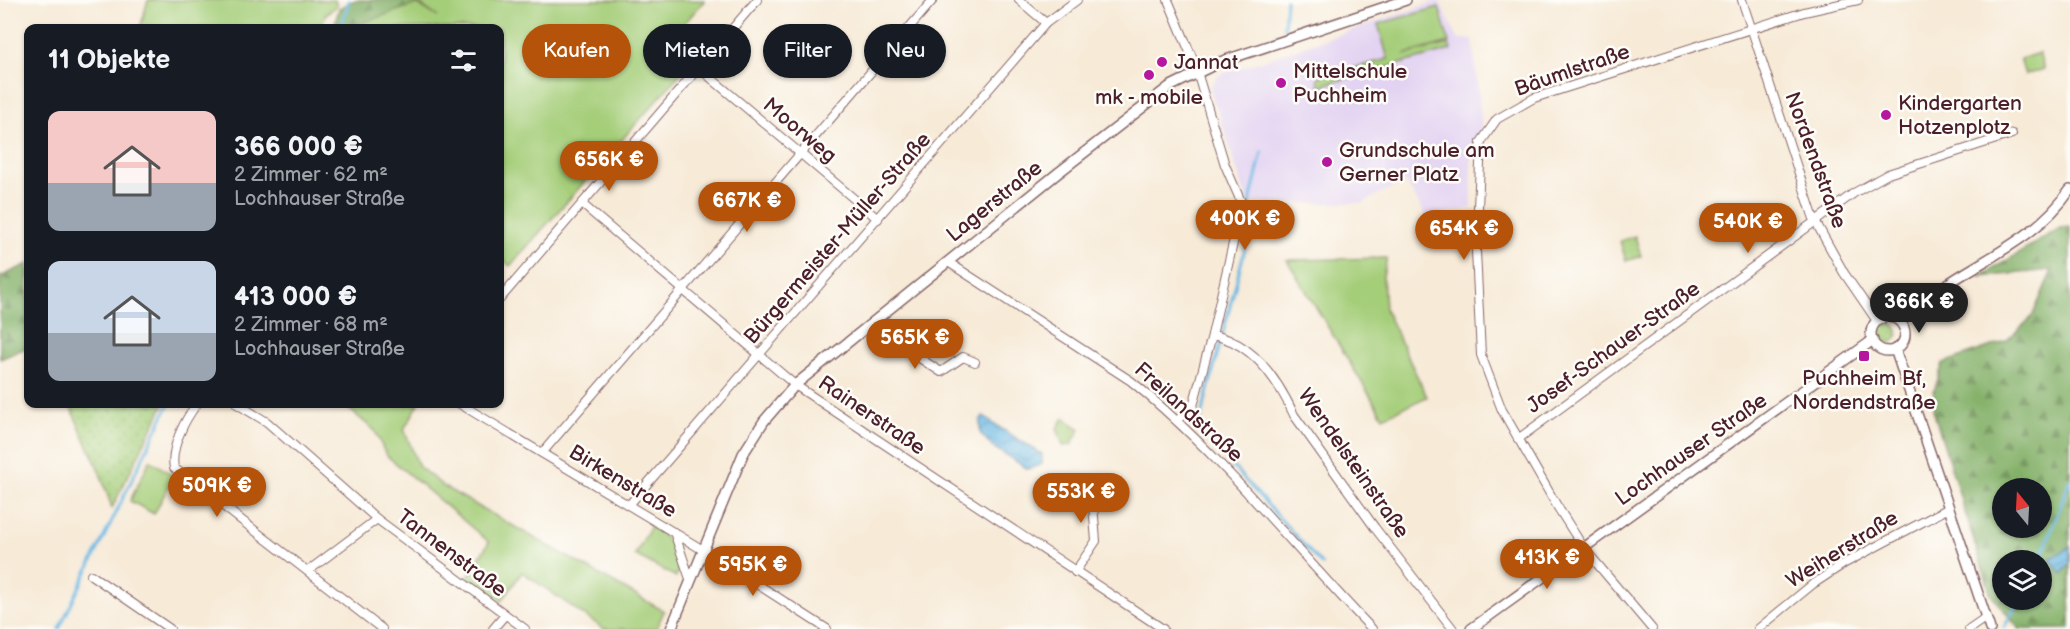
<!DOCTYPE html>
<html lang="de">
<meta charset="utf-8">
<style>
body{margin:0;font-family:"Balsamiq Sans",sans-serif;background:#20242c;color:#f1f3f6;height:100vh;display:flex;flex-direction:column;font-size:22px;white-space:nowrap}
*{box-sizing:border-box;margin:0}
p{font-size:20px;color:#9ea1a6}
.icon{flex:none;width:33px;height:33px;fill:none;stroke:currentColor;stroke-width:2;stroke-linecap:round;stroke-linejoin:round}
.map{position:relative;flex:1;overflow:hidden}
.details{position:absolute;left:24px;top:24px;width:480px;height:384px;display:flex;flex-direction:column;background:#171b24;border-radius:12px;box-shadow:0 2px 4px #0004}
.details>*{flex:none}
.top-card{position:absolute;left:522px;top:24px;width:570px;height:54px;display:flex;gap:12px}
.needle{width:39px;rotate:342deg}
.controls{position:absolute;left:1992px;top:478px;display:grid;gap:12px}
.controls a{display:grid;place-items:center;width:60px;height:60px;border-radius:50%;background:#171b24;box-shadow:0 2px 4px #0004;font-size:30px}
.price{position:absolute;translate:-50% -51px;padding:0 14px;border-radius:21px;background:#b45309;color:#fff;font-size:20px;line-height:39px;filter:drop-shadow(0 2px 3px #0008)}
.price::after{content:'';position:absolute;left:50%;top:36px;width:18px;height:14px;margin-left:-9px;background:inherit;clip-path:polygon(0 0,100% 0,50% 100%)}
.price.selected{background:#222;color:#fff}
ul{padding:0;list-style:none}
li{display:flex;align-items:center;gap:18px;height:150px;padding:0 24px}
li span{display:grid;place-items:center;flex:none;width:168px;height:120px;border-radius:12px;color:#555}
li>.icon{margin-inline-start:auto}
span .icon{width:72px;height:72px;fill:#fffc;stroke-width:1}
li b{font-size:26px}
h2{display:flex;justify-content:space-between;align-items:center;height:72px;padding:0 24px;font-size:26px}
.pill{padding:0 21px;border-radius:27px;background:#171b24;box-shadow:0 2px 4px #0004;font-size:21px;line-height:54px}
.pill.selected{background:#b45309;color:#fff}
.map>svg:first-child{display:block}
.built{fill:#e3d3f2}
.grass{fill:url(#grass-dots);stroke:#787652;stroke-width:1.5}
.forest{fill:url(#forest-firs);stroke:#67684a;stroke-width:1.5;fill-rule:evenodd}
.park{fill:#a5ce79;stroke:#787652;stroke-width:1.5}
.water{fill:url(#water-waves);stroke:#596b87;stroke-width:1.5}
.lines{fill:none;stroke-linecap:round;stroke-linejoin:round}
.stream{stroke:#68b7e3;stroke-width:3}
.minor-casing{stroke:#876667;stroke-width:10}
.tertiary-casing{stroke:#876667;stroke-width:12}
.minor{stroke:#fff;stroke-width:8}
.tertiary{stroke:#fff;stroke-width:9}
.poi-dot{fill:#b5179e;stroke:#fdfcf7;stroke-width:2}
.labels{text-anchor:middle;stroke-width:5;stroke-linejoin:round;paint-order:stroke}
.poi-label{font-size:21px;fill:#4a1f2b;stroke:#fdfcf7;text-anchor:start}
.street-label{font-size:21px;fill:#4a1f2b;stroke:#fdfcf7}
</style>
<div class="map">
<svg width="2070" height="629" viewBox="0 0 2070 629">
<defs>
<pattern id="grass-dots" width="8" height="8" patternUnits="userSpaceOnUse" patternTransform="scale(1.5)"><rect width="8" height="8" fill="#a5ce79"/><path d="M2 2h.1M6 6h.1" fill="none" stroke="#90b069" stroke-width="1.8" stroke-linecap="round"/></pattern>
<pattern id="forest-firs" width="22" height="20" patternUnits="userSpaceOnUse" patternTransform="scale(1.5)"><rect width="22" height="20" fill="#84b169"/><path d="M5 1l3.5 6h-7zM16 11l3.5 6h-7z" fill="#6e8f57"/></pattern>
<pattern id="water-waves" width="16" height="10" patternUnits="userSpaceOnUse" patternTransform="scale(1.5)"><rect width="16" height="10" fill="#68b7e3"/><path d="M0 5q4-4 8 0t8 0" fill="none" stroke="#5894b8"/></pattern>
</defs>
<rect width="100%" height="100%" fill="#fdfcf7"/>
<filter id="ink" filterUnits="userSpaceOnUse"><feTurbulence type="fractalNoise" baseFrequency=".0167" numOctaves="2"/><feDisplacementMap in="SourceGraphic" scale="12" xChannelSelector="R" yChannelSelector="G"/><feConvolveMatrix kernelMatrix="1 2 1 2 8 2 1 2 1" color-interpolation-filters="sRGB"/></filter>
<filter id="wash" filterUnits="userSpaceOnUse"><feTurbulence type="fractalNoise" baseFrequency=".008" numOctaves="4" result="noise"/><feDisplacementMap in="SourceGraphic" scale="24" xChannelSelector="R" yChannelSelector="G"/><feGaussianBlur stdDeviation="1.35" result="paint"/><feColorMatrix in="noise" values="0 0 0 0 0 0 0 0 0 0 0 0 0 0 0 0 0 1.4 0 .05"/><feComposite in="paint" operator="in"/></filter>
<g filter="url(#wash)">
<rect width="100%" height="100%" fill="#f7ead7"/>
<!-- built -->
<polygon class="built" points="1439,0 1458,39 1473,39 1482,128 1473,143 1471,159 1472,208 1426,216 1405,181 1362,203 1258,203 1247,200 1210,88 1218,76"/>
<!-- grass -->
<g class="grass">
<circle cx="1888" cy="333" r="10"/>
<polygon points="69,404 164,404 112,508 99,470"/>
</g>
<!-- forest -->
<g class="forest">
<polygon points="355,0 443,0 471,28 334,28 339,8"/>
<path d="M2070,227V629H2019L1991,595L1933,410L1934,391L1943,363L2006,341L2032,317L2052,270L1980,277L2060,228ZM2002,489H2042V528H2002ZM2002,561H2042V600H2002Z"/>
<polygon points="28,264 28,347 0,359 0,277"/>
</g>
<!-- park -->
<g class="park">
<polygon points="148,0 335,0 337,6 326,14 320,28 140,28"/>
<polygon points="414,0 705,0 667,43 689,64 510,266 500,257 500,28 355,28 356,25 417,4 438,17"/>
<polygon points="1439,7 1449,42 1403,55 1449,44 1451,50 1319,86 1318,77 1388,59 1378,24"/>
<polygon points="2039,53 2044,69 2025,75 2020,59"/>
<polygon points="1635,236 1641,256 1626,261 1620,241"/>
<polygon points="1387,258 1383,276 1385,309 1427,397 1383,417 1287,260"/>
<polygon points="343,404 419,404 404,429 419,467 446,488 664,611 656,629 604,629 522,572 502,601 468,577 489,542 386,455 375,431"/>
<polygon points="1064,418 1080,429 1071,445 1063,446 1057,428"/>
<polygon points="150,460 174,476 154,514 130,501"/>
<path d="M651,526C668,538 686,555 676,577L635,555Z"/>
</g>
<!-- water -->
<g class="water">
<path d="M983,416C1002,430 1022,441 1042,454V464L1028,469L993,447L980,433V421Z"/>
<polygon points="2070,547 2070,563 2062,574 2050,559"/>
</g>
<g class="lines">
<!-- stream -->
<g class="stream">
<polyline points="341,28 349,0"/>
<polyline points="1284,28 1286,0"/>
<polyline points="1262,152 1251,198 1246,245 1198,428 1322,565"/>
<polyline points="2040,561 2070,480"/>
<polyline points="2004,628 2019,600"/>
<polyline points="59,629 169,404"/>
</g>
</g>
</g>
<g filter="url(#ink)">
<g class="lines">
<!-- minor casing -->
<g class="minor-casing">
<g id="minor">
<polyline points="1019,0 1046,23"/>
<polyline points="1168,0 1194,62 1225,165 1242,204 1212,335 1193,406 1177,421"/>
<polyline points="1742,0 1814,219 1844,273 1877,321"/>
<polyline points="699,68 878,219"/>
<polyline points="582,204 795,385 1163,629"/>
<path d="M948,262L1131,381C1221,454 1292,546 1372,629"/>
<polyline points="500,299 757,0"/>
<polyline points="869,325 941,372 963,357 975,362"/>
<path d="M1212,335C1253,342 1278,380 1294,415L1375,528L1453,629"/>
<path d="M197,404C185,419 170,448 174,468L382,629"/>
<polyline points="237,404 267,422 377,519 525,629"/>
<polyline points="460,404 718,559 827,629"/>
<polyline points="1518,439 1854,193 1888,174 2012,134"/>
<polyline points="542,453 933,0"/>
<polyline points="629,505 1046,23 1077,0"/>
<polyline points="674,532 690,579"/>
<polyline points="308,571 377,519"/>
<polyline points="1075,572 1096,541 1093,505 1104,486"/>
<polyline points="91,575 170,629"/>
<polyline points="493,629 505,615"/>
<polyline points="1652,629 1583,547 1557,506 1502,410 1481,355 1476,251 1481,142 1497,119 1534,98 1804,12 1858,0"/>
<polyline points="1758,629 1813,584 1845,563 1949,508"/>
<polyline points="1969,629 1985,618"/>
</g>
</g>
<!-- tertiary casing -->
<g class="tertiary-casing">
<g id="tertiary">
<circle cx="1888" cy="334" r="17"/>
<path d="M1897,319C1913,308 1929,296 1946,285C1990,256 2040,235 2070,190"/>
<polyline points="1895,349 1990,629"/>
<polyline points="671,629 743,454 764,421 795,385 1058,173 1169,87 1220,62 1406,0"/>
<polyline points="1471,629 1873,340"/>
</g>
</g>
<!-- minor -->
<use href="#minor" class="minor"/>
<!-- tertiary -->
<use href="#tertiary" class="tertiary"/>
</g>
</g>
<!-- markers -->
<g class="poi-dot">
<circle cx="1162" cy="62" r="6"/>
<circle cx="1149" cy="75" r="6"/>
<circle cx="1281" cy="83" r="6"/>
<circle cx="1886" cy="115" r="6"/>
<circle cx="1327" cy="162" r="6"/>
<rect x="1858" y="350" width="12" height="12" rx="3"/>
</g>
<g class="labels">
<!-- poi labels -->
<g class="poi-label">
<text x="1174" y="69">Jannat</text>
<text x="1293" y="78">Mittelschule<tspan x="1293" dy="24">Puchheim</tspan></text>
<text x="1149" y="104" text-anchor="middle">mk - mobile</text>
<text x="1898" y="110">Kindergarten<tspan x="1898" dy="24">Hotzenplotz</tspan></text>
<text x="1339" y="157">Grundschule am<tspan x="1339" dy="24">Gerner Platz</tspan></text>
<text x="1864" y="385" text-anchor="middle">Puchheim Bf,<tspan x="1864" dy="24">Nordendstraße</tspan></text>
</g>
<!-- street labels -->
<g class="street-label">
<text transform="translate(1572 70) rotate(-19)" y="7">Bäumlstraße</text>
<text transform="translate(800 130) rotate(40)" y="7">Moorweg</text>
<text transform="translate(1816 160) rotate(70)" y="7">Nordendstraße</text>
<text transform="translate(994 201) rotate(-39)" y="7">Lagerstraße</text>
<text transform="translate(837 238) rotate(-49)" y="7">Bürgermeister-Müller-Straße</text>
<text transform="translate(1613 347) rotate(-36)" y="7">Josef-Schauer-Straße</text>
<text transform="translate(1189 412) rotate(42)" y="7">Freilandstraße</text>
<text transform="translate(872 415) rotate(34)" y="7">Rainerstraße</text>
<text transform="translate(1691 449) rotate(-35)" y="7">Lochhauser Straße</text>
<text transform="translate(1354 463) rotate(55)" y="7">Wendelsteinstraße</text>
<text transform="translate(623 481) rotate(31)" y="7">Birkenstraße</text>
<text transform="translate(1842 549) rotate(-32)" y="7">Weiherstraße</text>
<text transform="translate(452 553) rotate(37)" y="7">Tannenstraße</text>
</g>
</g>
</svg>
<div class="controls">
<a><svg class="needle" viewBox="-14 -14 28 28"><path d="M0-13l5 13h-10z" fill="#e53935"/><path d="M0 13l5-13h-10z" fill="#9ea1a6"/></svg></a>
<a><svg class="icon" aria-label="layers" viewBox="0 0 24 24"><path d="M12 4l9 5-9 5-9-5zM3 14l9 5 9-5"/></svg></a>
</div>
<b class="price" style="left:609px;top:192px">656K €</b>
<b class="price" style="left:747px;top:233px">667K €</b>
<b class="price" style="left:1245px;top:251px">400K €</b>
<b class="price" style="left:1748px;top:254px">540K €</b>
<b class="price" style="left:1464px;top:261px">654K €</b>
<b class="price selected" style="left:1919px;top:334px">366K €</b>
<b class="price" style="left:915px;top:370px">565K €</b>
<b class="price" style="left:217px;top:518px">509K €</b>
<b class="price" style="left:1081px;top:524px">553K €</b>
<b class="price" style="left:1547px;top:590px">413K €</b>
<b class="price" style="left:753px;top:597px">595K €</b>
<div class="top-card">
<a class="pill selected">Kaufen</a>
<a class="pill">Mieten</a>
<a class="pill">Filter</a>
<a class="pill">Neu</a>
</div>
<section class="details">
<h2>11 Objekte<svg class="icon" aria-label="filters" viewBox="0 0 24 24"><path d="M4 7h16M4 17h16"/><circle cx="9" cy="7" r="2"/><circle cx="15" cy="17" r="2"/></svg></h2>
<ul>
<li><span style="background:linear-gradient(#f6c9c9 60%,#9aa5b1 0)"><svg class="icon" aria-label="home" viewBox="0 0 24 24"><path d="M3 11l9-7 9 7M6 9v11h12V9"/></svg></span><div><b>366 000 €</b><p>2 Zimmer · 62 m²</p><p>Lochhauser Straße</p></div></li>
<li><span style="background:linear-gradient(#c9d6e8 60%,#9aa5b1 0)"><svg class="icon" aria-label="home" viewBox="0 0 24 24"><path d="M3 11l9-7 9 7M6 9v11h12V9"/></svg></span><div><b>413 000 €</b><p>2 Zimmer · 68 m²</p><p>Lochhauser Straße</p></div></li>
</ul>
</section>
</div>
